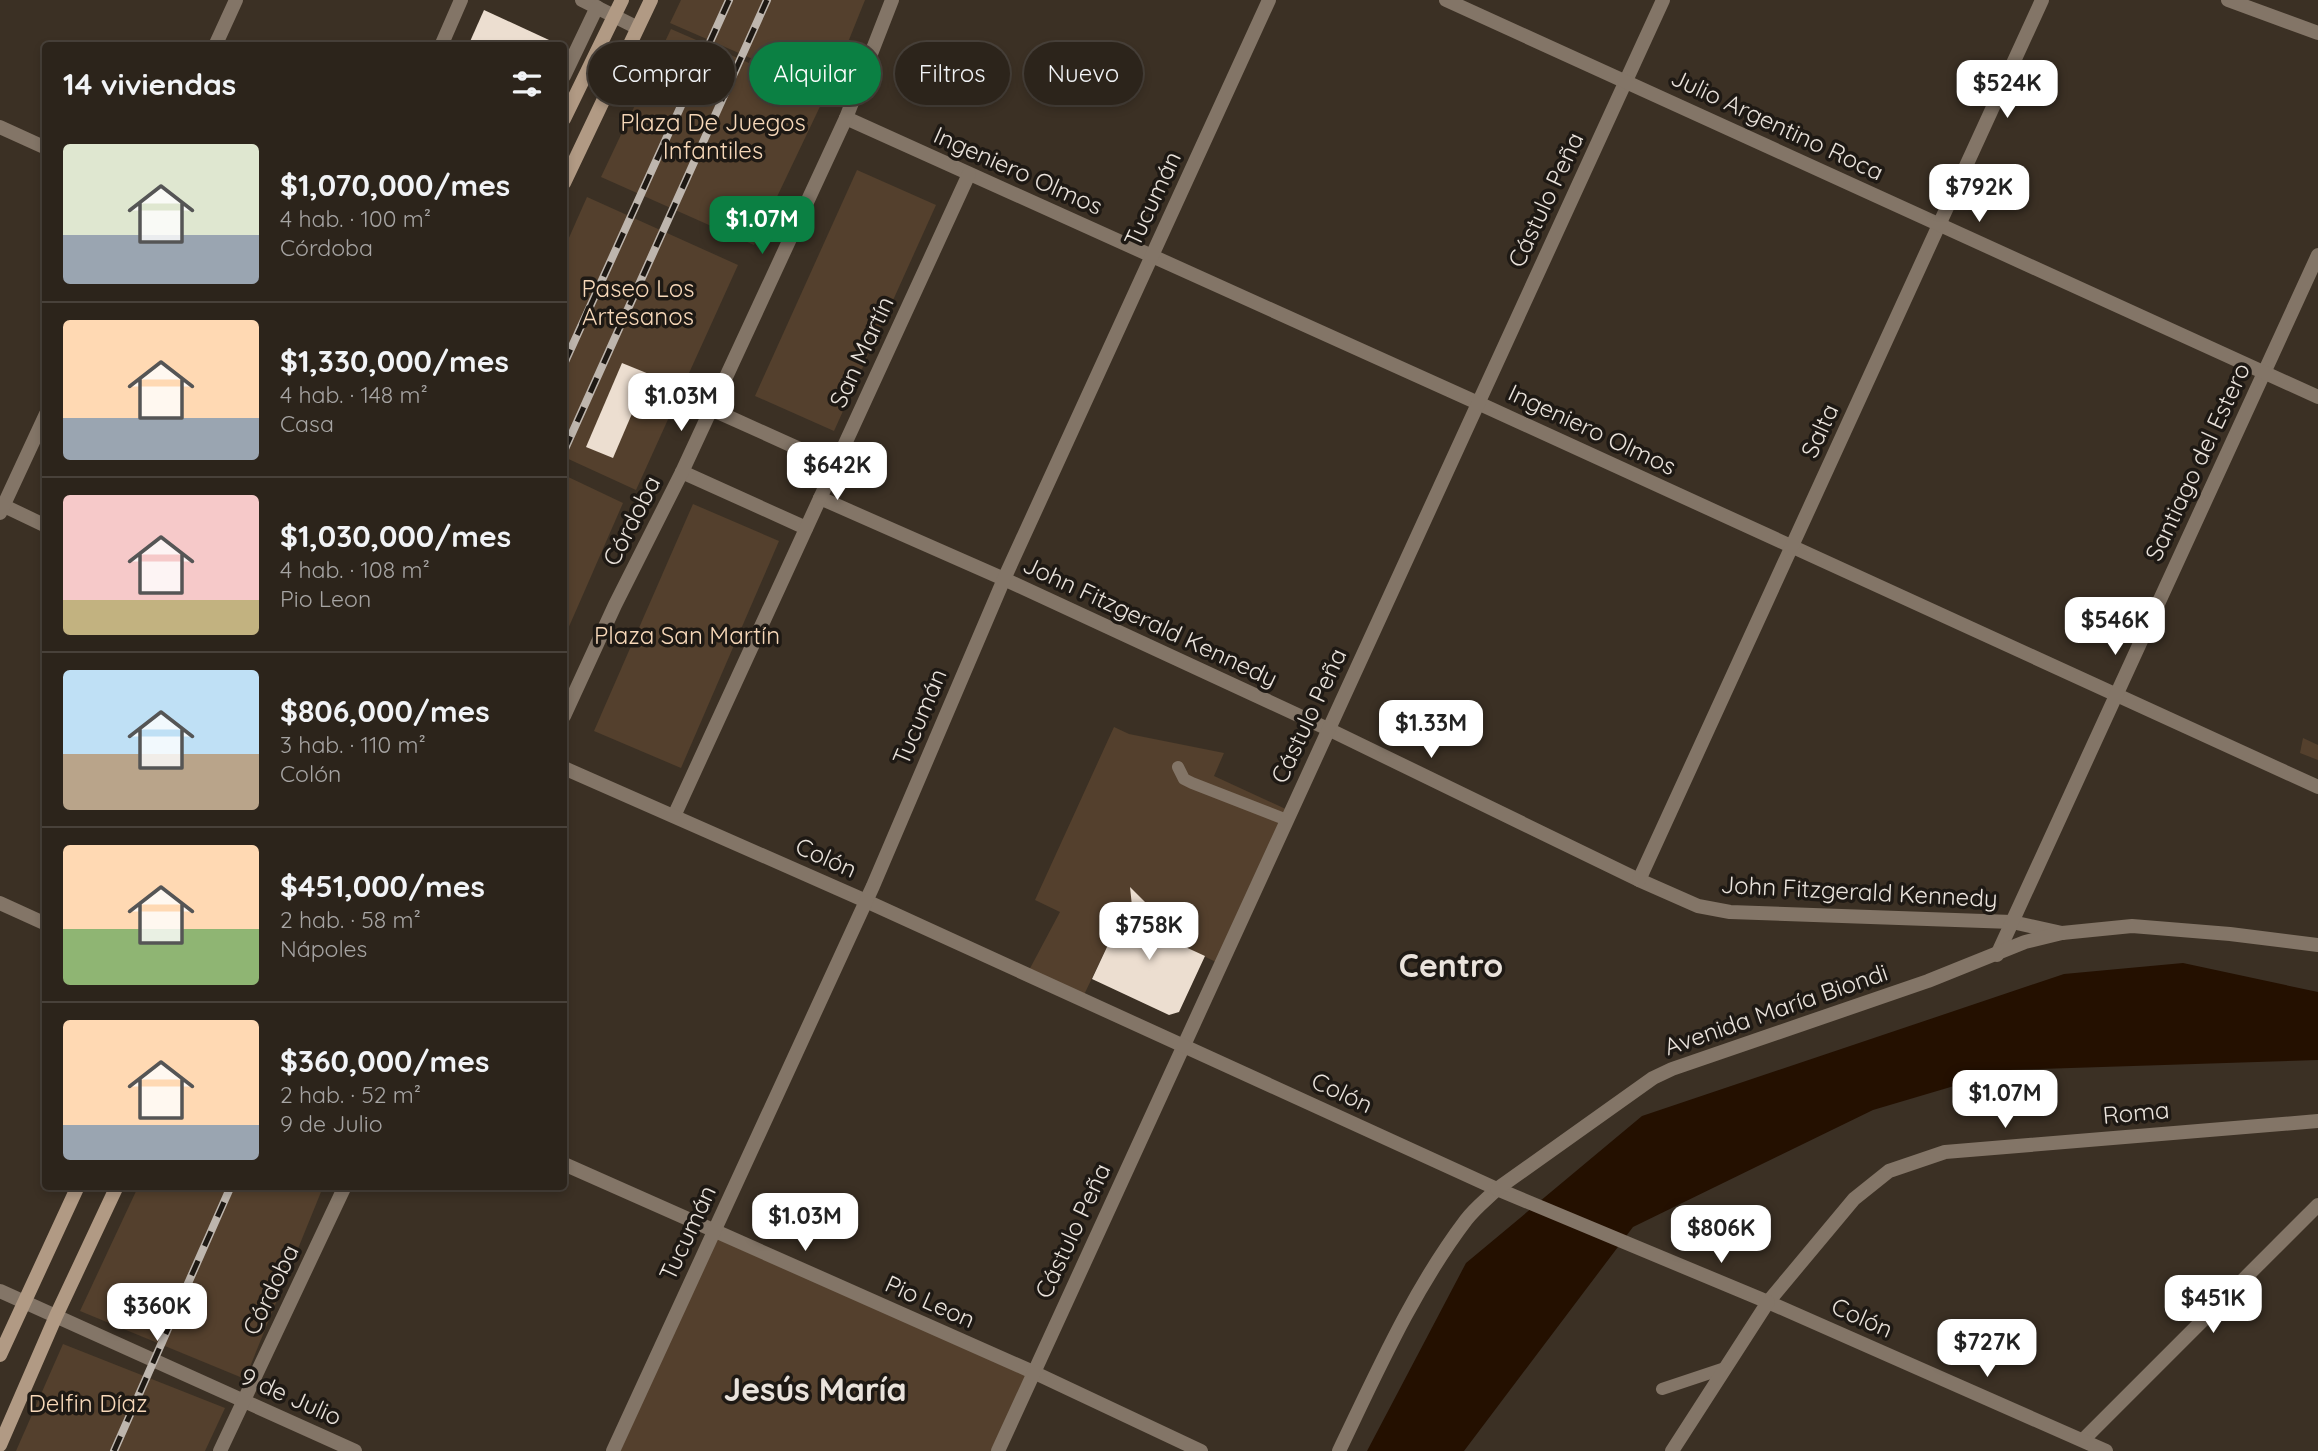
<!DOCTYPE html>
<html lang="es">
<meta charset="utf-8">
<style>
body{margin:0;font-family:Quicksand,sans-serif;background:#342c24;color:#f1f3f6;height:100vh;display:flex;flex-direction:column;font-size:26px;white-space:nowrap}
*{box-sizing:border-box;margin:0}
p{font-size:23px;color:#a6a4a3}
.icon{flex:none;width:38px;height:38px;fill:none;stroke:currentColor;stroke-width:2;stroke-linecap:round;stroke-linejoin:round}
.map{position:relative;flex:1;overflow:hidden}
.sheet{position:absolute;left:42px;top:42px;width:525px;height:1148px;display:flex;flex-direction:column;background:#2c241b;border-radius:7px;box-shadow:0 4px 10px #0003,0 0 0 2px #48413a}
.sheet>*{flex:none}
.hud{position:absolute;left:588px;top:42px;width:665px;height:63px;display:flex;gap:14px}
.price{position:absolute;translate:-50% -60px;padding:0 16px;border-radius:14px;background:#fff;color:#222;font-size:23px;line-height:46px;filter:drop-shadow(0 2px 4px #0008)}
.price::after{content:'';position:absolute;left:50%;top:42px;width:21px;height:16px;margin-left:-10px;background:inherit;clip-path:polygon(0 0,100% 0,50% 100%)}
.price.selected{background:#0b8043;color:#fff}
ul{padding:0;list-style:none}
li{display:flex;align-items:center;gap:21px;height:175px;padding:0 21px}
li+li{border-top:2px solid #48413a}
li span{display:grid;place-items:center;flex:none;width:196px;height:140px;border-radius:7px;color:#555}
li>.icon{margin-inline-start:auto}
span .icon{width:84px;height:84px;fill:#fffc;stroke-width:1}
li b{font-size:30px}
h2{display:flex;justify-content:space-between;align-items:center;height:84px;padding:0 21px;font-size:30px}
.chip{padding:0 24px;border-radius:32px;background:#2c241b;box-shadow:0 4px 10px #0003,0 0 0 2px #48413a;font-size:24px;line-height:63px}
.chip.selected{background:#0b8043;color:#fff}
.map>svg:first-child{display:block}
.green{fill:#54402d}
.water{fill:#241000}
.building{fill:#ecded0}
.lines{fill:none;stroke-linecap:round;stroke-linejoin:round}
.service{stroke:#837567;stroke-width:12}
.minor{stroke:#837567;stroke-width:14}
.tertiary{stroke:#837567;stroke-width:14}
.secondary{stroke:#b19a84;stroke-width:14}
.rail-casing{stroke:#beb6ae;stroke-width:8}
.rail{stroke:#1e1914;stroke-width:5;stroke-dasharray:16;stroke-linecap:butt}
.labels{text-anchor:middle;stroke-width:7;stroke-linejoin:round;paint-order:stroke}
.park-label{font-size:24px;fill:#f7d8b9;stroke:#1e1914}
.street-label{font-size:24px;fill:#eae3dc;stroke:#1e1914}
.district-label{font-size:32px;font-weight:bold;fill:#eae3dc;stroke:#1e1914}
</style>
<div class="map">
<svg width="2318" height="1451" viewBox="0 0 2318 1451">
<rect width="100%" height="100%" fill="#3b3024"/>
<!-- green -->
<g class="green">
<polygon points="681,0 865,0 828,92 670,23"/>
<polygon points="671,29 825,96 754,245 601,177"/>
<polygon points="857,170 936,205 834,431 755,396"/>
<polygon points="587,197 738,265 636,490 564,457 564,249"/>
<polygon points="564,475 623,503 564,638"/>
<polygon points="693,504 779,541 681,768 594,731"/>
<polygon points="1114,727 1129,734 1224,753 1214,776 1290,811 1220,964 1173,941 1165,956 1114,932 1082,999 1027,974 1060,912 1035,900"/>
<polygon points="2303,738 2318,745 2318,760 2300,753"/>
<polygon points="138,1187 323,1187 245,1379 80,1311"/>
<polygon points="714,1232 1033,1372 998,1451 613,1451"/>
<polygon points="63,1344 225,1408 205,1451 16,1451"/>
</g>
<!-- water -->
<polygon class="water" points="2183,963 2318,992 2318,1060 2008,1070 1873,1110 1633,1227 1464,1451 1367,1451 1466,1263 1642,1116 2064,974"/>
<!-- building -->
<g class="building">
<polygon points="484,10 562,46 468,46"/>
<polygon points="622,363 649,374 613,458 586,447"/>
<polygon points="1130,887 1147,904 1168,904 1156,918 1155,933 1205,956 1179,1012 1169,1015 1092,979 1114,932 1127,938 1127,916 1132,906"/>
</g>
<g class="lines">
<!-- service -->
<g class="service">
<polyline points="1178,767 1184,779 1192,783 1287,820"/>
<polyline points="1662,1389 1725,1368"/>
</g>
<!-- minor -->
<g class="minor">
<polyline points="582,0 636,27"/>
<polyline points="2228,0 2318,33"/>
<polyline points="215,46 236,0"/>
<polyline points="441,46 461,0"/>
<polyline points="564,76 597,7"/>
<polyline points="846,118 1478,403 2318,787"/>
<polyline points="0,127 46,148"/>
<polyline points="711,409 835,465"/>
<polyline points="682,472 806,528"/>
<polyline points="820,498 1004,579 1328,729 1639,880 1698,906 1730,912 2012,922 2062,933"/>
<polyline points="0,504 46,526"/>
<polyline points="0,513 46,414"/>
<polyline points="674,816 969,174"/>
<polyline points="1639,880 2042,0"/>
<polyline points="0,903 46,924"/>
<polyline points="1997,955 2318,255"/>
<polyline points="564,1164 1033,1372 1201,1451"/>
<polyline points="0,1291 355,1451"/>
<polyline points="2083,1440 2318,1205"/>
<polyline points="998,1451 1663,0"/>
<path d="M1339,1451C1377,1372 1413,1290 1466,1220C1475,1208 1487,1199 1497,1189"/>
<polyline points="2106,1451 1768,1302 1854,1199 1889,1171 1945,1152 2318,1121"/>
</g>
<!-- tertiary -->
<g class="tertiary">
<polyline points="1446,0 2318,397"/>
<polyline points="564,716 615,605 682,472 846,118 892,0"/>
<polyline points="564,768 866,901 1497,1189 1768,1302 1672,1451"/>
<polyline points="1497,1189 1653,1078 1672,1069 1928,981 2025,942 2062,933 2132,926 2230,934 2318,945"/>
<polyline points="220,1451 345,1186"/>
<polyline points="613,1451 873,886 1004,579 1269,0"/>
</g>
<!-- secondary -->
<g class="secondary">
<polyline points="564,119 622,0"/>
<polyline points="564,183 651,0"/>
<polyline points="0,1355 78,1186"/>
<polyline points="0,1445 56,1316 117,1186"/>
</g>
<!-- rail casing -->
<g class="rail-casing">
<g id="rail">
<polyline points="564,364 729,0"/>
<polyline points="564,451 767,0"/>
<polyline points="114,1451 231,1186"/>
</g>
</g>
<!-- rail -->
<use href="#rail" class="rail"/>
</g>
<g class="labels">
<!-- park labels -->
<g class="park-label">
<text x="713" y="131">Plaza De Juegos<tspan x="713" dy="28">Infantiles</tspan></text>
<text x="638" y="297">Paseo Los<tspan x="638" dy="28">Artesanos</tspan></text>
<text x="687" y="644">Plaza San Martín</text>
<text x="88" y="1412">Delfin Díaz</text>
</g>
<!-- street labels -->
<g class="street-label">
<text transform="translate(1777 125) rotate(25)" y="8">Julio Argentino Roca</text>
<text transform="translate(1018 171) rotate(24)" y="8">Ingeniero Olmos</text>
<text transform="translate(1153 199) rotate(-65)" y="8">Tucumán</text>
<text transform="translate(1546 200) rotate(-65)" y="8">Cástulo Peña</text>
<text transform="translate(862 352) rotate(-65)" y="8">San Martín</text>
<text transform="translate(1592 430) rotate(25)" y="8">Ingeniero Olmos</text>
<text transform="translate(1820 431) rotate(-65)" y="8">Salta</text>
<text transform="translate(2198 462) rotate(-65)" y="8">Santiago del Estero</text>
<text transform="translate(632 521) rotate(-63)" y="8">Córdoba</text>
<text transform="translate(1150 622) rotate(25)" y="8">John Fitzgerald Kennedy</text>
<text transform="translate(1309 716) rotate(-65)" y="8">Cástulo Peña</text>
<text transform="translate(920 717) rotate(-67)" y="8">Tucumán</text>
<text transform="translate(826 858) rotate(24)" y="8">Colón</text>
<text transform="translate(1859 892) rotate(3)" y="8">John Fitzgerald Kennedy</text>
<text transform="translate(1776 1010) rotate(-19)" y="8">Avenida María Biondi</text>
<text transform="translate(1342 1093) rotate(25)" y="8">Colón</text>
<text transform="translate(2136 1113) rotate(-5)" y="8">Roma</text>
<text transform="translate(1073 1231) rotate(-65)" y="8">Cástulo Peña</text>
<text transform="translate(688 1233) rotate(-65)" y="8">Tucumán</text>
<text transform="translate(271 1290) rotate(-64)" y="8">Córdoba</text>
<text transform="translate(930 1302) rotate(24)" y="8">Pio Leon</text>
<text transform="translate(1862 1318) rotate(24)" y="8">Colón</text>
<text transform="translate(291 1397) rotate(24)" y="8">9 de Julio</text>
</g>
<!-- district labels -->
<g class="district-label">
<text x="1451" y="977">Centro</text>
<text x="815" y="1401">Jesús María</text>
</g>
</g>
</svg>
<b class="price" style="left:2007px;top:120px">$524K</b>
<b class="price" style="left:1979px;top:224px">$792K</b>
<b class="price selected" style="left:762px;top:256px">$1.07M</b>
<b class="price" style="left:681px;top:433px">$1.03M</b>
<b class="price" style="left:837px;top:502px">$642K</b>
<b class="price" style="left:2115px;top:657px">$546K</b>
<b class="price" style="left:1431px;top:760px">$1.33M</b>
<b class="price" style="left:1149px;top:962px">$758K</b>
<b class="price" style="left:2005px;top:1130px">$1.07M</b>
<b class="price" style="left:805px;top:1253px">$1.03M</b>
<b class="price" style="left:1721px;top:1265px">$806K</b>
<b class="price" style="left:2213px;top:1335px">$451K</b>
<b class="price" style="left:157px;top:1343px">$360K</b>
<b class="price" style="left:1987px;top:1379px">$727K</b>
<div class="hud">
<a class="chip">Comprar</a>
<a class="chip selected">Alquilar</a>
<a class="chip">Filtros</a>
<a class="chip">Nuevo</a>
</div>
<section class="sheet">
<h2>14 viviendas<svg class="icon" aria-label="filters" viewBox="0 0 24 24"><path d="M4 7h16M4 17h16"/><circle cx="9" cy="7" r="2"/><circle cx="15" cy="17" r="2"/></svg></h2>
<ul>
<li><span style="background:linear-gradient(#dfe7d0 65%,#9aa5b1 0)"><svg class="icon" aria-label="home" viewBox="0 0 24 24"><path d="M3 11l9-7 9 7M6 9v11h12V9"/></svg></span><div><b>$1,070,000/mes</b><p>4 hab. · 100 m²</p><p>Córdoba</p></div></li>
<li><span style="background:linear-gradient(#ffd9b3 70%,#9aa5b1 0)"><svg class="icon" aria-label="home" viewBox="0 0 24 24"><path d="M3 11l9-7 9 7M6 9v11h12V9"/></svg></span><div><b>$1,330,000/mes</b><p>4 hab. · 148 m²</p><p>Casa</p></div></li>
<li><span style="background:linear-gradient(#f6c9c9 75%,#c2b280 0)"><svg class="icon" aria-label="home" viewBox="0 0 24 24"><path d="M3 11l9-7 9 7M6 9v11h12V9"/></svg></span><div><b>$1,030,000/mes</b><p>4 hab. · 108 m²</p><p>Pio Leon</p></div></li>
<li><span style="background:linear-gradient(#bfe0f5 60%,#b9a48a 0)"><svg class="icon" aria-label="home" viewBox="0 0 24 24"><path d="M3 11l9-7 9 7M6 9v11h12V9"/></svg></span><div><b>$806,000/mes</b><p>3 hab. · 110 m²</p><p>Colón</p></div></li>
<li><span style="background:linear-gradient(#ffd9b3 60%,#8fb573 0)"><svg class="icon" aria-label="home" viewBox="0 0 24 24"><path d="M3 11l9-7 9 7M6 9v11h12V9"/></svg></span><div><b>$451,000/mes</b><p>2 hab. · 58 m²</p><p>Nápoles</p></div></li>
<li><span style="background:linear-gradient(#ffd9b3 75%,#9aa5b1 0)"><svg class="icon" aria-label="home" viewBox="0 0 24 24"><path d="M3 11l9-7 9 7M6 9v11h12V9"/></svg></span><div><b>$360,000/mes</b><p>2 hab. · 52 m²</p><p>9 de Julio</p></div></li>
</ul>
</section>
</div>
